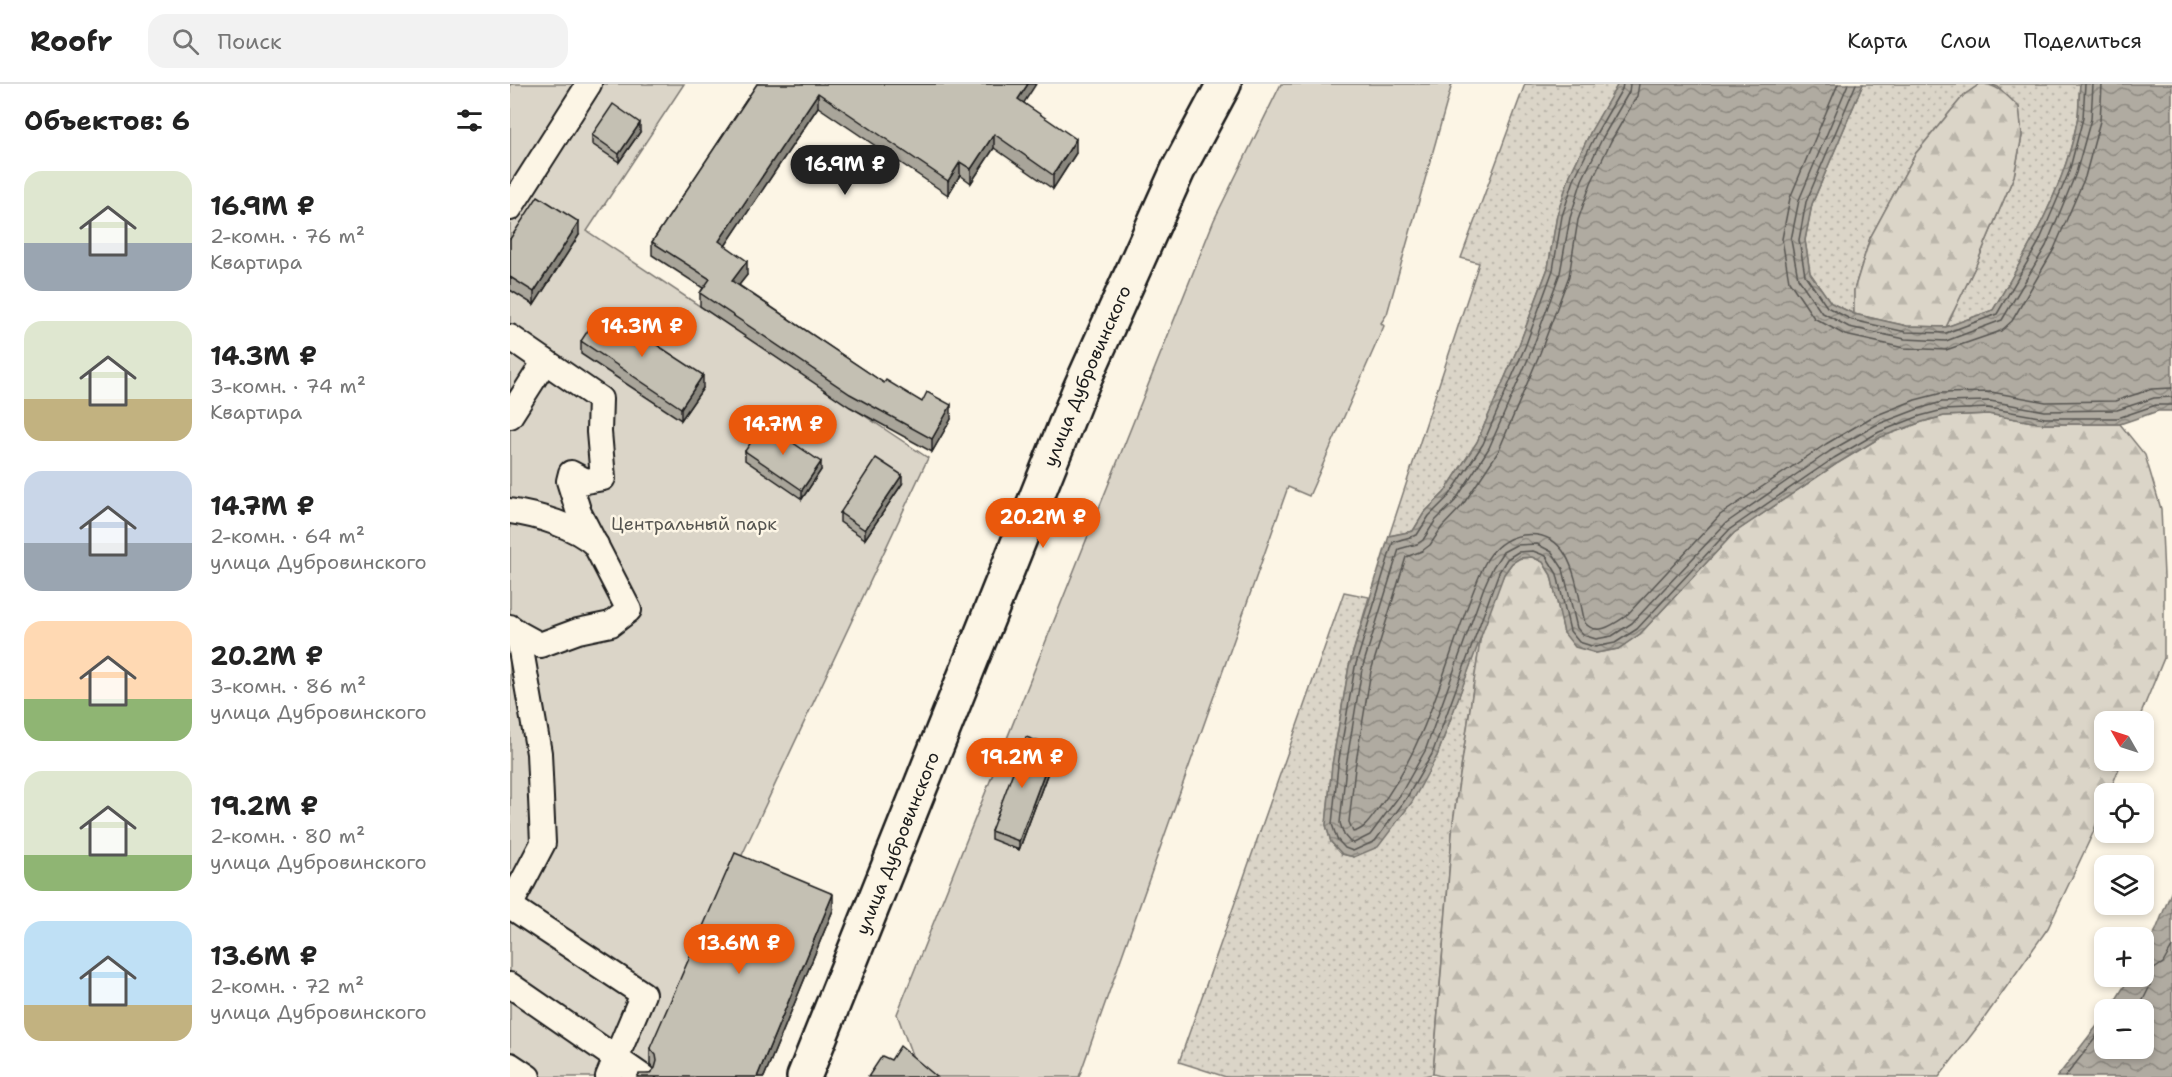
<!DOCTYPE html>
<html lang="ru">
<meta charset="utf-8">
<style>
body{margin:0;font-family:"Shantell Sans",sans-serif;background:#f2f2f2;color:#222;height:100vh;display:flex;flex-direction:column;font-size:22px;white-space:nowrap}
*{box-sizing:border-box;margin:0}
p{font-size:20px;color:#767676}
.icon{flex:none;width:33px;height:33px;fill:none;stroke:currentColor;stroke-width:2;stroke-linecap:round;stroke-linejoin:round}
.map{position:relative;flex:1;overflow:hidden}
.details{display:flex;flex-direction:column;background:#fff;width:510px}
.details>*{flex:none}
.needle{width:39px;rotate:309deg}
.buttons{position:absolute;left:1584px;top:627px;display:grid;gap:12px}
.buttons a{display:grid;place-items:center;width:60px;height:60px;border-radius:12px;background:#fff;box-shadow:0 3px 9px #0003;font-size:30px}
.price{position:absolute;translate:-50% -51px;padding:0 14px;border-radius:21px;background:#ea580c;color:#fff;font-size:20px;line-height:39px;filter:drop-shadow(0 2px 3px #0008)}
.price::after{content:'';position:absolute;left:50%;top:36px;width:18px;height:14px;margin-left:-9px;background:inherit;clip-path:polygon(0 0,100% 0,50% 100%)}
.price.selected{background:#222;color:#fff}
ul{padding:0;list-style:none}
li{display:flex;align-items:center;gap:18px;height:150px;padding:0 24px}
li span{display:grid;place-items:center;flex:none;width:168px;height:120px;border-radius:18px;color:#555}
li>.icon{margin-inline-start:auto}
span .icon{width:72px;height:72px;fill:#fffc;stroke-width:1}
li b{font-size:26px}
h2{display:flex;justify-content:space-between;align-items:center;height:72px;padding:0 24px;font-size:26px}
header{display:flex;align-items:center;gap:36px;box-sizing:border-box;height:84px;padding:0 30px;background:#fff;border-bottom:2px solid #e0e0e0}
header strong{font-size:28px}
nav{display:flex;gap:33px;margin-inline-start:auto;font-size:21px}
.search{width:420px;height:54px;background:#f2f2f2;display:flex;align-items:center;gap:15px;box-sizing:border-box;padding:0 21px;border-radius:18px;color:#767676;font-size:22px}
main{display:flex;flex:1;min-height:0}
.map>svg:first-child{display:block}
.grass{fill:url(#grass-dots);stroke:#7c7872;stroke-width:1.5}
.forest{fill:url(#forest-firs);stroke:#7c7872;stroke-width:1.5}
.green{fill:#dbd5c8;stroke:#7c7872;stroke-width:1.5}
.water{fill:url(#water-waves);stroke:#75726c;stroke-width:1.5}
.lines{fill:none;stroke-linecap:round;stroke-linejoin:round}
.shore{stroke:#575551;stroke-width:1.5}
.pedestrian-casing{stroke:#1c1c1c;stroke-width:28}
.secondary-casing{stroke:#1c1c1c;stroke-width:38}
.pedestrian{stroke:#fcf5e5;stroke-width:24}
.secondary{stroke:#fcf5e5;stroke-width:33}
.wall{fill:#a9a59a;stroke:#1c1c1c;stroke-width:1.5}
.shaded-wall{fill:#89867d;stroke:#1c1c1c;stroke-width:1.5}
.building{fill:#c4c0b3;stroke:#1c1c1c;stroke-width:1.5}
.labels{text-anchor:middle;stroke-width:5;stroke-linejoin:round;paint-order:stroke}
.street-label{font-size:18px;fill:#1c1c1c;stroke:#fcf5e5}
.park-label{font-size:18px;fill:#555450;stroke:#fcf5e5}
</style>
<header>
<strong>Roofr</strong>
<div class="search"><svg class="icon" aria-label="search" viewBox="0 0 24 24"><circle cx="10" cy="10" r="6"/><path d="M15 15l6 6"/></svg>Поиск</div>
<nav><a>Карта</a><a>Слои</a><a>Поделиться</a></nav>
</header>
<main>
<section class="details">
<h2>Объектов: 6<svg class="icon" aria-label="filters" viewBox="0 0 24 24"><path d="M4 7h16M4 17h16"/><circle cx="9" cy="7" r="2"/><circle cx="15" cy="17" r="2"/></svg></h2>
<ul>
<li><span style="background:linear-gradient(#dfe7d0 60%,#9aa5b1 0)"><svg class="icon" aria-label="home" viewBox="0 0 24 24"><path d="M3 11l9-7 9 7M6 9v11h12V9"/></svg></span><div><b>16.9M ₽</b><p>2-комн. · 76 m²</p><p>Квартира</p></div></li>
<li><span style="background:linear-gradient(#dfe7d0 65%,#c2b280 0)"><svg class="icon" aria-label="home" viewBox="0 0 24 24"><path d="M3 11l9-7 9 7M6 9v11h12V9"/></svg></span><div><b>14.3M ₽</b><p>3-комн. · 74 m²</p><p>Квартира</p></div></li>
<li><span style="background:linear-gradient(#c9d6e8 60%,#9aa5b1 0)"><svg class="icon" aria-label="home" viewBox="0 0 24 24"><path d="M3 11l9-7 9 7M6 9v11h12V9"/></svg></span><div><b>14.7M ₽</b><p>2-комн. · 64 m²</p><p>улица Дубровинского</p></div></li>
<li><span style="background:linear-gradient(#ffd9b3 65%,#8fb573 0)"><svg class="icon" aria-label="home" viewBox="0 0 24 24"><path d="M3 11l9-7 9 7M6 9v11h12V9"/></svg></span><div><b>20.2M ₽</b><p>3-комн. · 86 m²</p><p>улица Дубровинского</p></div></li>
<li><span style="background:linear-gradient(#dfe7d0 70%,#8fb573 0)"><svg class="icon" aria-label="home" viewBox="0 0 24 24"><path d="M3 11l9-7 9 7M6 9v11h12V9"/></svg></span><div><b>19.2M ₽</b><p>2-комн. · 80 m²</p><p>улица Дубровинского</p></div></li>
<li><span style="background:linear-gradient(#bfe0f5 70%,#c2b280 0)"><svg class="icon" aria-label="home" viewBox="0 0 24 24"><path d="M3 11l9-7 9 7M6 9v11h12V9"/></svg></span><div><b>13.6M ₽</b><p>2-комн. · 72 m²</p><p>улица Дубровинского</p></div></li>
</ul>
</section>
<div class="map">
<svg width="1662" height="993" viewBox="0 0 1662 993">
<defs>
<pattern id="grass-dots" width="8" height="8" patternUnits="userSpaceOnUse" patternTransform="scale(1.5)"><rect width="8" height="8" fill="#dbd5c8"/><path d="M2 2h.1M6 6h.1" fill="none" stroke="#bbb6ab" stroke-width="1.8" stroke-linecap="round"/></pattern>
<pattern id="forest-firs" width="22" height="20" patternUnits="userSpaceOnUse" patternTransform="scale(1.5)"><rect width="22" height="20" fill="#dbd5c8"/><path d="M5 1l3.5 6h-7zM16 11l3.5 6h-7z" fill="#bbb6ab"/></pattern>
<pattern id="water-waves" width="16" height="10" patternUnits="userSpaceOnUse" patternTransform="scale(1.5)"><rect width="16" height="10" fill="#b0aba1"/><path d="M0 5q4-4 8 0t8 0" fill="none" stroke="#8e8a82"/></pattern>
</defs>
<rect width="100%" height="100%" fill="#fcf5e5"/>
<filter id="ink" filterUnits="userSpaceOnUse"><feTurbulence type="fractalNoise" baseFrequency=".0167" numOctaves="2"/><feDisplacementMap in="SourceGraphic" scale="12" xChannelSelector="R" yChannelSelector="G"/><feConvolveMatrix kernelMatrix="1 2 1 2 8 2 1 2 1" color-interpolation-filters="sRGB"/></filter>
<g filter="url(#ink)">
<!-- grass -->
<g class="grass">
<polygon points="1015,0 1108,0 1081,47 1060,91 1047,131 1038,184 1009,261 967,358 934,409 914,429 903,447 879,452 969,179 951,174"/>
<polygon points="1353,0 1470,0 1454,11 1406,69 1360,154 1344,206 1344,230 1321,219 1300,189 1295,156 1302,120"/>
<path d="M1480,0H1570C1569,11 1569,22 1568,32C1556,103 1518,166 1483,226L1436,243L1466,181L1504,92L1512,52L1509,23L1488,3Z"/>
<polygon points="834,508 859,513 839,582 822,681 816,741 821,758 832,770 844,773 927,672 971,551 943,738 923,990 910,993 716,993 669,978"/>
</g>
<!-- forest -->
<g class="forest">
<path d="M1470,0C1488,0 1497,12 1509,23L1512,52L1504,92L1466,181L1436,243L1397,242L1344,230V206L1360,154L1406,69L1454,11Z"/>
<polygon points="1478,330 1534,340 1610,340 1635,371 1651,425 1654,492 1654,574 1628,637 1594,638 1594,676 1612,677 1599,709 1594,710 1594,719 1583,749 1538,844 1473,936 1429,993 934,993 923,990 943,738 971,551 986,508 994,490 1002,479 1010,474 1022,473 1033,478 1041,491 1054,549 1086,569 1108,565 1130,550 1224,449 1328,379 1371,353 1412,338 1434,332"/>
</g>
<!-- green -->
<g class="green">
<polygon points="0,0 174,0 77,147 418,374 225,786 134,993 0,993"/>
<polygon points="771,0 942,0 877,230 871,239 874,242 799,412 778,403 569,993 416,993 407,985 387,930 704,136"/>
</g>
<!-- water -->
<g class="water">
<path d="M1108,0H1353L1302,120L1295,156L1300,189L1321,219L1344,230L1397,242L1436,243L1483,226C1518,166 1556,102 1568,32C1569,22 1569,11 1570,0H1662V327H1648L1610,340H1534L1478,330L1434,332L1412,338L1371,353L1328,379L1224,449L1130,550L1108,565L1086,569L1065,563L1054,549L1041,491L1033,478L1022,473L1010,474L1002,479L994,490L927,672L902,718L868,763L844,773L832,770L821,758L816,741L822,681L839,582L879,452L903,447L914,429L934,409L967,358L1009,261L1038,184L1047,131L1060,91L1081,47Z"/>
<polygon points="1662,806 1662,993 1547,993 1594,933 1594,964 1634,964 1634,926 1600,925 1620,893 1634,892 1634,868 1646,846"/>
</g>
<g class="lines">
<!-- shore -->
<g class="shore">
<polyline points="1113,0 1112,5 1086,50 1065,93 1052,132 1043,186 1015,263 973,360 939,412 919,432 907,451 883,458 845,583 828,681 822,740 827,755 835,764 843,767 865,757 896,715 922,670 989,488 997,475 1008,468 1023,467 1036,472 1047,490 1060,547 1069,558 1085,563 1105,559 1127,545 1220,445 1324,374 1369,348 1410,332 1433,326 1479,324 1535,334 1608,334 1646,321 1662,321"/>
<polyline points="1120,0 1119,8 1093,53 1072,96 1060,134 1050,189 1022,266 979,364 945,417 925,437 913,456 907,460 889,465 852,585 836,682 830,739 834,751 840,758 844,759 860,751 890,711 915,667 974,503 983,483 993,468 1006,461 1027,460 1042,468 1053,485 1067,544 1073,551 1086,555 1102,552 1122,539 1216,439 1320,367 1366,341 1408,325 1432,318 1480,317 1535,327 1607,326 1644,314 1662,313"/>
<path d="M1129,0L1127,12L1101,57L1081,99L1068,136L1059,192L1030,269L988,368L952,422L932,443L920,461L912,467L896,473L861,587L845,684L839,738L843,748C855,746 861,734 869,724C923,652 938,562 974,481C982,465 994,454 1013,451C1064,444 1066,504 1075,539C1087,553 1104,540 1116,532L1210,431L1316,360L1362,333L1405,316L1432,309L1481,308L1536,318L1605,317L1642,305L1662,304"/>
<polyline points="1328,0 1280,114 1272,155 1279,197 1304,234 1335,251 1394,264 1436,266 1491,247 1502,237 1544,165 1575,93 1590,37 1592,0"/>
<polyline points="1338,0 1289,116 1281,156 1288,194 1311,228 1339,243 1395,255 1436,257 1492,236 1536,162 1566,89 1581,35 1583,0"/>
<polyline points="1346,0 1296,118 1289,156 1295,191 1317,223 1342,236 1396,248 1436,249 1487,230 1529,158 1559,88 1573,34 1575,0"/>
<polyline points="1628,926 1640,902 1641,887 1653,879 1662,863"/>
<polyline points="1555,993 1594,943"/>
</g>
<!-- pedestrian casing -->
<g class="pedestrian-casing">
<g id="pedestrian">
<polyline points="0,124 79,0"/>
<polyline points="0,253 90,315 89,348 93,394 76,397 61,389 59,397 69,429 119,526 101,540 68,547 30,561 8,549"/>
<polyline points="0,332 35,277"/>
<path d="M0,427C27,431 66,442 86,461"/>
<polyline points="0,543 8,549 29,669 33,759 0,822"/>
<polyline points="0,822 133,910 98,993"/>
<polyline points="0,901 133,993"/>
<polyline points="0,981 18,993"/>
</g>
</g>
<!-- secondary casing -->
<g class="secondary-casing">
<g id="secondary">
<path id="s1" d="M294,993L569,307L668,86L714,0"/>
</g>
</g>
<!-- pedestrian -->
<use href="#pedestrian" class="pedestrian"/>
<!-- secondary -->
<use href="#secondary" class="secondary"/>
</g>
<!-- wall -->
<g class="wall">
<polygon points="247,0 514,19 566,69 543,105 484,64 461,99 450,91 438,111 308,23 215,162 237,191 229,201 374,299 412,318 441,335 422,368 340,323 190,222 190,209 193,204 142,171 142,158"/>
<polygon points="130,48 109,78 82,60 82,51"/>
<polygon points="69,151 24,221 0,206 0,155"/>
<polygon points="71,257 193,304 171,336 71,270"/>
<polygon points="235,367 311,386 292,415 235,376"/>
<polygon points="392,400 355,455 330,438 330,429"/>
<polygon points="544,672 509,766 481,755 481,747"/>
<polygon points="323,826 254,993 127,993 139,990 144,985 140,980 140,964"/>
</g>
<!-- shaded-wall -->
<g class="shaded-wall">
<polygon points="518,0 526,0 508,28 508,15"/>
<polygon points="308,9 308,23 209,171 209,157"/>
<polygon points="130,39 130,48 109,78 109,70"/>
<polygon points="484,50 484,64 461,99 461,85"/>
<polygon points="566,55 566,69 543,105 543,91"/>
<polygon points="450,78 450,91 438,111 438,97"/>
<polygon points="69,138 69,151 24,221 24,208"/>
<polygon points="237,177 237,191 222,210 222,197"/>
<polygon points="193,291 193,304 171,336 171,324"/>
<polygon points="441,321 441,335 422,368 422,355"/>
<polygon points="311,378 311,386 292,415 292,406"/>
<polygon points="392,391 392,400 355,455 355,446"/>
<polygon points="544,663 544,672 509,766 509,757"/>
<polygon points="323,810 323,826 254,993 247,993"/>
</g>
<!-- building -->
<g class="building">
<polygon points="247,0 518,0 508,15 566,55 543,91 484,50 461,85 450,78 438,97 308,9 209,157 237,177 222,197 374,299 376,296 412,318 417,308 441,321 422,355 340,310 190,209 200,195 142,158"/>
<polygon points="103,20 130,39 109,70 82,51"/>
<polygon points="28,112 69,138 24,208 0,193 0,155"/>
<polygon points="92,225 193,291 171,324 71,257"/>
<polygon points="254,339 311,378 292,406 235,367"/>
<polygon points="366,374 392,391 355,446 330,429"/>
<polygon points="516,653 544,663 509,757 481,747"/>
<polygon points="225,769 323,810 247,993 127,993 129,990 139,990 145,984 147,977 146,971 140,964"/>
<polygon points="390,962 427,993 358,993 372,972 381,976"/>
</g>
</g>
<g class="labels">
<!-- street labels -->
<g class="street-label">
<text dy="6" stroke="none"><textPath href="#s1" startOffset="756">улица Дубровинского</textPath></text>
<text dy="6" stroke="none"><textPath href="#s1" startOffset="252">улица Дубровинского</textPath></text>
</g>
<!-- park labels -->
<g class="park-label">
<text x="184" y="446">Центральный парк</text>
</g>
</g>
</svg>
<div class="buttons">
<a><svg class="needle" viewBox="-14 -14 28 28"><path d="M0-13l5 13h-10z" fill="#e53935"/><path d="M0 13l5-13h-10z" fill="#767676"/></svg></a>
<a><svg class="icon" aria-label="locate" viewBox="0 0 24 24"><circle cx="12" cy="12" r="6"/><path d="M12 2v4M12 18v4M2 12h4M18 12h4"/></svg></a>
<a><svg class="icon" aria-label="layers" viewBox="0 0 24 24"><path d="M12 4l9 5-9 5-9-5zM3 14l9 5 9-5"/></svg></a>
<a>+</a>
<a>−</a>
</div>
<b class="price selected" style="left:335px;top:112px">16.9M ₽</b>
<b class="price" style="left:132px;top:274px">14.3M ₽</b>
<b class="price" style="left:273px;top:372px">14.7M ₽</b>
<b class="price" style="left:533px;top:465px">20.2M ₽</b>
<b class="price" style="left:512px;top:705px">19.2M ₽</b>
<b class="price" style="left:229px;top:891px">13.6M ₽</b>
</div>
</main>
